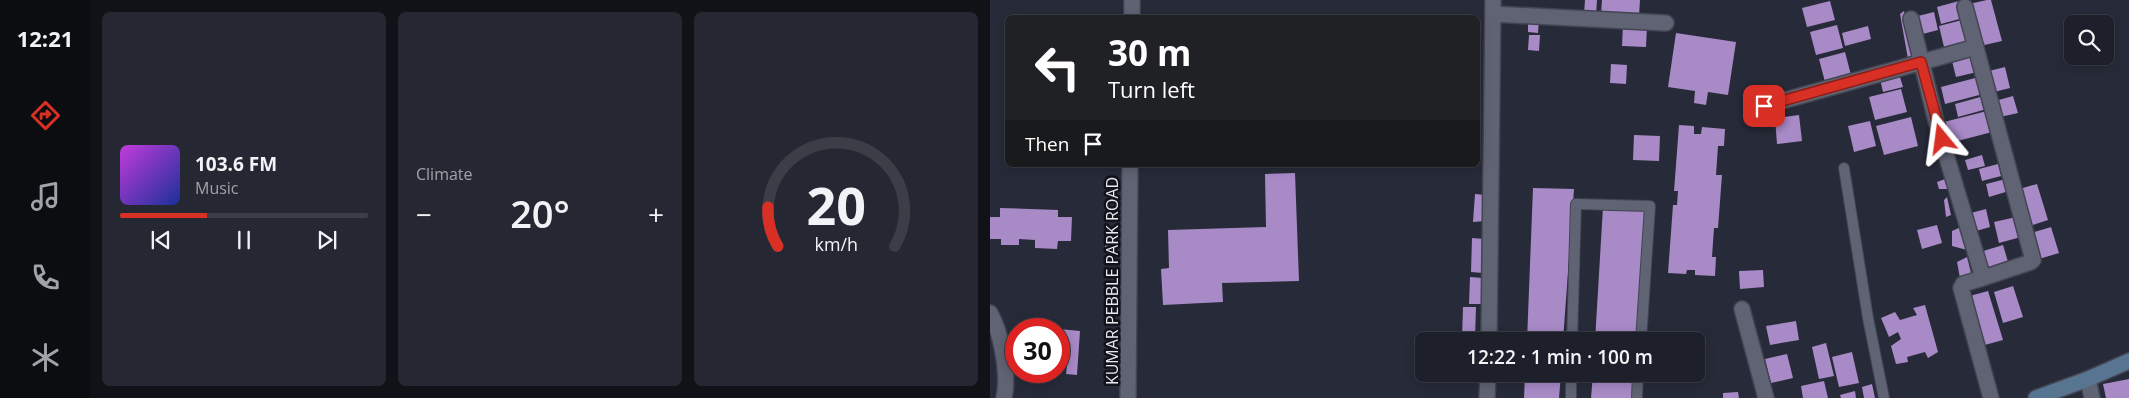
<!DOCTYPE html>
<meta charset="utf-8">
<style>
body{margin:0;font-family:"Open Sans",sans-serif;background:#252832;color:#f1f3f6;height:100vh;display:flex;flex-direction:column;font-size:19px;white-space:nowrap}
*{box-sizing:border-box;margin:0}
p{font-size:16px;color:#a0a3a8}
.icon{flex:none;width:28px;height:28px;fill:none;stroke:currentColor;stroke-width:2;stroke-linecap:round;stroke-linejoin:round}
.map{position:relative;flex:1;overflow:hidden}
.sheet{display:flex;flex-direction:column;gap:12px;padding:12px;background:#101217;width:900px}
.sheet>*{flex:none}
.top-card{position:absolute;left:15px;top:15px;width:475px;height:152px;border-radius:8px;box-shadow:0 2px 12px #0003,0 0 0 1px #3b3e47;background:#202124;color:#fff;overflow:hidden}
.buttons{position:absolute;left:1074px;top:15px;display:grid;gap:10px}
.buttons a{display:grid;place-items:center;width:50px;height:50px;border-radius:8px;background:#1d202a;box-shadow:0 2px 12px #0003,0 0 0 1px #3b3e47;font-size:25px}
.speed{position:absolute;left:15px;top:318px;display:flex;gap:10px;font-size:25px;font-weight:700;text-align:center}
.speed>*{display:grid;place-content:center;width:65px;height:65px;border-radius:50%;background:#1d202a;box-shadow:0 2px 12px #0003,0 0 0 1px #3b3e47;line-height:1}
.speed .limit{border:8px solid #d22;background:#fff;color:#111}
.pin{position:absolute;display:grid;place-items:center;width:42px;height:42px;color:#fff;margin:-21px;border-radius:10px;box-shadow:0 2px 8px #0006}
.me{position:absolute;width:55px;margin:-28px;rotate:344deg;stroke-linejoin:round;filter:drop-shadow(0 0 4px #0008)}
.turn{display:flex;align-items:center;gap:18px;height:105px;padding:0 20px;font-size:22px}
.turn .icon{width:65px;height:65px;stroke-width:2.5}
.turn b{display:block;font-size:35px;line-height:42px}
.then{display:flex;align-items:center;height:48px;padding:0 20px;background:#0003;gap:10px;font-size:19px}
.big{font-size:38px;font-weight:600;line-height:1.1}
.sheet .card{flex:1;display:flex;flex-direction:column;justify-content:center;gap:8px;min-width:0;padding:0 18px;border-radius:8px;background:#252832}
.sheet .dial{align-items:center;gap:0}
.dial svg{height:130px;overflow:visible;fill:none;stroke:#3b3e47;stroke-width:7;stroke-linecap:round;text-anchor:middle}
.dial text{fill:#f1f3f6;stroke:none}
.song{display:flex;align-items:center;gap:15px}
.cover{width:60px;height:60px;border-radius:8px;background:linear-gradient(135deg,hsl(290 70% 55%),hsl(230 70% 35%))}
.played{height:5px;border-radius:2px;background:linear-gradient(90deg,#d93025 35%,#3b3e47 35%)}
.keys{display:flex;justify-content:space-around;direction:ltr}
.heat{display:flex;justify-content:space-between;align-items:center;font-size:28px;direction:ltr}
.sheet .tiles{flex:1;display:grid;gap:12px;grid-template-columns:repeat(3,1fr)}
.trip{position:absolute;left:425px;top:332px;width:290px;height:50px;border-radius:8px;background:#1d202a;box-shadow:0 2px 12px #0003,0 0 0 1px #3b3e47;font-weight:600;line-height:50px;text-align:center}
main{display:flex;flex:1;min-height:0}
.menu{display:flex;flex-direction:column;width:90px;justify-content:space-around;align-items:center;background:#0c0d11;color:#a0a3a8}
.menu .icon{width:35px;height:35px}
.menu .active{color:#d93025}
.menu b{font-size:22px;color:#f1f3f6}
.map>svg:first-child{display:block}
.building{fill:#a88ac7}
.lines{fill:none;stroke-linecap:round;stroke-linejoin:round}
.service-casing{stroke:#434552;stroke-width:12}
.minor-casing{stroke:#434552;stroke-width:18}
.secondary-casing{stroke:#434552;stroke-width:18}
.service{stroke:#5f6373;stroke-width:10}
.minor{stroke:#5f6373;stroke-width:15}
.secondary{stroke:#577491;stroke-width:15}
.route-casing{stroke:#8d1f18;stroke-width:12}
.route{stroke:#d93025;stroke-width:9}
.labels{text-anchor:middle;stroke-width:5;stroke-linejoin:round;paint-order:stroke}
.street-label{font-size:16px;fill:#e6e8f2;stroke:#11131a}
</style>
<main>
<nav class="menu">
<b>12:21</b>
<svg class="icon active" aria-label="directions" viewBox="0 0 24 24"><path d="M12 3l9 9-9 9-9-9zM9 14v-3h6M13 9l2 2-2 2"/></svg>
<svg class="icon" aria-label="music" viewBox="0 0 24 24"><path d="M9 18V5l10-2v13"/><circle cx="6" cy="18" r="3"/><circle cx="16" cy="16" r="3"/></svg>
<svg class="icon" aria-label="phone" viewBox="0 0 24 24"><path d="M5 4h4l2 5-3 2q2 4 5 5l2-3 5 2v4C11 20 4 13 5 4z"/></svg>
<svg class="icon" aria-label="climate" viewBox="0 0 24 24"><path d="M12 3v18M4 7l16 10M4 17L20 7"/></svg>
</nav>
<section class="sheet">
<div class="tiles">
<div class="card">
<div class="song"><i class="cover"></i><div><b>103.6 FM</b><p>Music</p></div></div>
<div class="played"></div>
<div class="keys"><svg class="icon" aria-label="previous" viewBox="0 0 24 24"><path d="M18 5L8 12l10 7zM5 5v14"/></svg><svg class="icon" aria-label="pause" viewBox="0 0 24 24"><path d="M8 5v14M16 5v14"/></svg><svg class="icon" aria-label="next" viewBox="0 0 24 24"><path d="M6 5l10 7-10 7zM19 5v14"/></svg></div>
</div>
<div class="card"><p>Climate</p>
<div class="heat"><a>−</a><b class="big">20°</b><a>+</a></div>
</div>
<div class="card dial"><svg viewBox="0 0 100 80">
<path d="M14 69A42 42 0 1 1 86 69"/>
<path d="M14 69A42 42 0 0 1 8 45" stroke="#d93025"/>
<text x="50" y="56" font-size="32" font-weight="700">20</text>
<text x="50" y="72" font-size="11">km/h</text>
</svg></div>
</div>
</section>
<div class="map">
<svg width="1139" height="398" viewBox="0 0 1139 398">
<rect width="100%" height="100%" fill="#272a38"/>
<path class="building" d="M595,0H607L606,15L594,14Z
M612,0H650L649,16L611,14Z
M997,0H1001L1012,41L990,46L979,4Z
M840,1L845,20L817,27L812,8Z
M969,1L973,18L951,24L947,7Z
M914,11L926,58L918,59L910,14Z
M944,12L948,30L929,35L924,17Z
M538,18H549L548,33L538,32Z
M972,20L977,41L954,47L949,26Z
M633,25L657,26L656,47L632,46Z
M847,25L853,48L826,55L820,32Z
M878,26L881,39L855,46L852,33Z
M686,33L746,42L738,95L718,92L716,105L704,103L705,91L678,87Z
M539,35H550L549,51L538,50Z
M855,52L861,75L835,82L829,59Z
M982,52L987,72L966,77L961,57Z
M621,64L637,65L636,84L620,83Z
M1015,67L1020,88L1000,93L995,72Z
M909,74L913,87L893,92L890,79Z
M989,77L993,94L955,104L951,87Z
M911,89L917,112L885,120L879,97Z
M994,96L997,109L968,117L965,104Z
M1023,96L1028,113L1010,117L1005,101Z
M997,111L1002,132L960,143L954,122Z
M809,115L812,141L787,144L785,118Z
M921,117L928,146L894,155L886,126Z
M880,121L886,146L864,152L858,126Z
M689,125L704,126V134H711L712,127L735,129L734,146H728L726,175H732L728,228H724L722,257H726L725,276L705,275V270H697L696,274L678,273L683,205H687L688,191H684Z
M644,135L670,136L669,161L643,160Z
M992,155L995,166L978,170L975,160Z
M1008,164L1011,176L992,181L989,169Z
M305,173L309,281L232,283L233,302L173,305L171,269L179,268L178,230L276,227L275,174Z
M955,179L958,189H949L947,182Z
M1016,179L1019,191L999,197L996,184Z
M1047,184L1058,220L1037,227L1026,190Z
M543,188L584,189L573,341H537Z
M485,194L496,195L495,221L483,222Z
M957,197L961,215L956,217L954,200Z
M613,207L657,210L649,341H605Z
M10,208L68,210V217H82L81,241H68L67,249L45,248V240L29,239V245H11V239H0V217H10Z
M996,209L1000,227L986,231L981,213Z
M1026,217L1031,237L1009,243L1004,222Z
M947,225L952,243L932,249L927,230Z
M971,227L977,250L962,246V231Z
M1061,227L1069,253L1049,259L1041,233Z
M115,238H125V250L115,251Z
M482,238L494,239L493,273L481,272Z
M1013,245L1019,265L996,272L990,252Z
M977,257L982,277L970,278L967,262Z
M773,270L774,287L750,289L749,271Z
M480,277L493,278L492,304H479Z
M1023,286L1033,317L1013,323L1004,292Z
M998,291L1013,340L991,346L976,297Z
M935,305L948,352L938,358L935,352L917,357L918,362L906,364L901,346L911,339L908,332L899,337L891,318L905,312L910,320L927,315L923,308Z
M473,307H486L485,338L472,337Z
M806,321L809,340L780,345L776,326Z
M69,329L90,331L87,375L76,374L77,365L69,364Z
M836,343L844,376L829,379L822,347Z
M862,352L869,383L849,387L842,357Z
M797,354L803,378L781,383L775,359Z
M535,374H571L569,398H534Z
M603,374H647L646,398H601Z
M1139,379V398H1116L1113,384Z
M834,381L838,398H813L811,386Z
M882,384L885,398H874L872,387Z
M865,391L866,398H851L850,395Z
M748,392L749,398H733V393Z"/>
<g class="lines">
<defs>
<path id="service" d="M854,168L878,318L894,398
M582,341L586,204L660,206L651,341
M581,398V374
M647,398L648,374"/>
<path id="minor" d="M975,7L1043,260L1041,262L993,278
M503,14L676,23
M142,18V0
M921,19L946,121L993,278L973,284L971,288L1001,398
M774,106L986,47
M752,309L776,398
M0,313C12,334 19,375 14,398
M499,341L503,0
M1098,379L1102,398
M138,398L140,165
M497,398L498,374"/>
<path id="secondary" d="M1046,398L1098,379L1139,361"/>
</defs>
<use href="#service" class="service-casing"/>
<use href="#minor" class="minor-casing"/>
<use href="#secondary" class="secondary-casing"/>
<use href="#service" class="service"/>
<use href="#minor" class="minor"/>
<use href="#secondary" class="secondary"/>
</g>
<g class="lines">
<defs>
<path id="route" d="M774,106L931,62L952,139"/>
</defs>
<use href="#route" class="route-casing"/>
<use href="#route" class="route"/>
</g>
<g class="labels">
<g class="street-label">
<text transform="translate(122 281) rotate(-90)" y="6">KUMAR PEBBLE PARK ROAD</text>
</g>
</g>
</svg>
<div class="buttons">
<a><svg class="icon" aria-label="search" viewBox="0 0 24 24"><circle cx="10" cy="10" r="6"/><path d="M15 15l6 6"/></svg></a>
</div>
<div class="speed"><div class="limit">30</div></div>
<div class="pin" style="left:774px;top:106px;background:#d93025"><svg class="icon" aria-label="arrive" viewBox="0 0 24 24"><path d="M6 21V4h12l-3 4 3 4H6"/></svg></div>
<svg class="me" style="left:952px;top:139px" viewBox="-20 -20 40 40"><path d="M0-17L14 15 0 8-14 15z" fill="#d93025" stroke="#fff" stroke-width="4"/></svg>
<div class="trip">12:22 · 1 min · 100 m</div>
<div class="top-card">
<div class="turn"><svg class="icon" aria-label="left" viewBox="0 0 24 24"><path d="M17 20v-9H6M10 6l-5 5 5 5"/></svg><div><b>30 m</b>Turn left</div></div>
<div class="then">Then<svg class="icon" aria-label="arrive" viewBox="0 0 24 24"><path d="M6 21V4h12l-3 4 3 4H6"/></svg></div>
</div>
</div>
</main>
